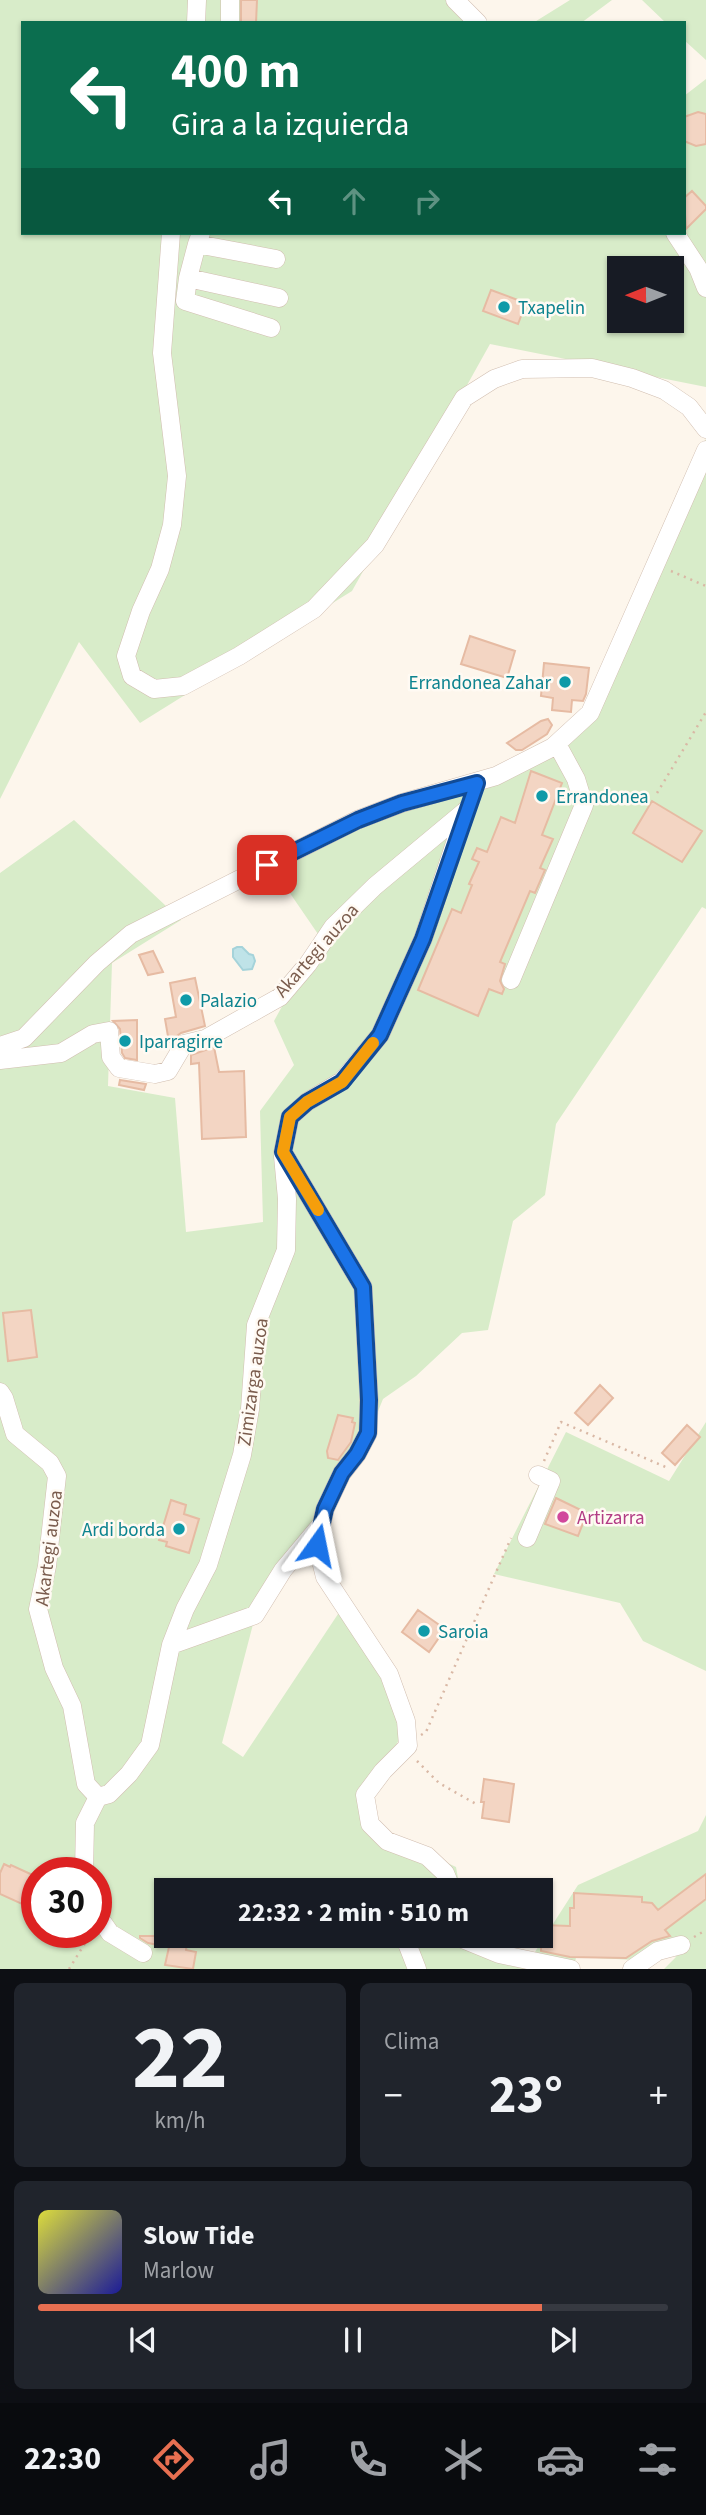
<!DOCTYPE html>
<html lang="es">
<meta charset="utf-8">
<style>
body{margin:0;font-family:"Source Sans 3",sans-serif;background:#20242c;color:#f1f3f6;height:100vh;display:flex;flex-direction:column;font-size:26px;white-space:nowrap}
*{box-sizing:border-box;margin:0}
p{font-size:23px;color:#9ea1a6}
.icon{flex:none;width:38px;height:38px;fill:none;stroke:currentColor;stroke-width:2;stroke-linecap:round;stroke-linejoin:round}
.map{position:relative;height:1969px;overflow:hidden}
.panel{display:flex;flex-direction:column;gap:14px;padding:14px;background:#0d0f14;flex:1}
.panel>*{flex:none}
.hud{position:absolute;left:21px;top:21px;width:665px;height:214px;border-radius:0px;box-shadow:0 2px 5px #0004;background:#0b6e4f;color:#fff;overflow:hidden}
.needle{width:46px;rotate:269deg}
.fabs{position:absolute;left:607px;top:256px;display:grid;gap:14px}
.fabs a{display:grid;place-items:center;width:77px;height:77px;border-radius:0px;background:#171b24;box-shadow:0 2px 5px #0004;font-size:35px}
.speed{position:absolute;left:21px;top:1857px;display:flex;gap:14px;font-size:35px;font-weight:700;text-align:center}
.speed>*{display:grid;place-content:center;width:91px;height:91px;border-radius:50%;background:#171b24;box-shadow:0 2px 5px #0004;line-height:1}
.speed .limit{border:10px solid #d22;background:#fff;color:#111}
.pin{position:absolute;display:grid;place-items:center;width:60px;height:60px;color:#fff;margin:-30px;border-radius:14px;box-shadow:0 4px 10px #0006}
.me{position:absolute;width:77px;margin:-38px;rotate:12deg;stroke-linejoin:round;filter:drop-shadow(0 0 5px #0008)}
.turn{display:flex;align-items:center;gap:24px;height:147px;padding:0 35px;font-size:32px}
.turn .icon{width:91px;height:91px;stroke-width:2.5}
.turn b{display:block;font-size:49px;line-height:60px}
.lanes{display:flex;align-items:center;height:66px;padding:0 35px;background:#0003;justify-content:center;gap:35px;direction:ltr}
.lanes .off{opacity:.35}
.big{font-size:52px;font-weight:700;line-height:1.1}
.panel .card{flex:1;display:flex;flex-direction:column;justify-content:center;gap:10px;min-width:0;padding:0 24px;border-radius:10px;background:#20242c}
.panel .dial{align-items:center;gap:0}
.dial b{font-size:91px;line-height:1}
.song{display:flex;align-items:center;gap:21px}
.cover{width:84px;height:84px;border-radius:10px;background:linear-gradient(135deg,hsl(60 70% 55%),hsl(240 70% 35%))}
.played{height:7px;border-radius:4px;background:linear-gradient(90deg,#e76f51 80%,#363941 80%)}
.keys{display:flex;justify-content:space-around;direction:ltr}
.heat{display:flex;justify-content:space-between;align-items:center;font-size:38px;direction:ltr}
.panel .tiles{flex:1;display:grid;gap:14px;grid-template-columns:1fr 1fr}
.card:last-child{grid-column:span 2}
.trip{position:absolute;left:154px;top:1878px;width:399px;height:70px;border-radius:0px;background:#171b24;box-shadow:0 2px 5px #0004;font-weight:700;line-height:70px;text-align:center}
.tab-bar{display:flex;height:112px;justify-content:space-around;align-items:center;background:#090b0e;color:#9ea1a6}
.tab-bar .icon{width:49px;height:49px}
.tab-bar .active{color:#e76f51}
.tab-bar b{font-size:32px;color:#f1f3f6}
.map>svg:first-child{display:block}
.green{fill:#d8ecc9;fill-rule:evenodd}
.water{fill:#bfe3e8;stroke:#a5d3da;stroke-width:2}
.building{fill:#f3d5c3;stroke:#e6bba3;stroke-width:2}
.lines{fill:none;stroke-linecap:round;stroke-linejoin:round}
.minor-casing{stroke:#d1beb0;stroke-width:19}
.path{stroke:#d9b8a5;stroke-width:2.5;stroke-dasharray:2 5;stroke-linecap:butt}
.minor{stroke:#fff;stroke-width:18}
.route-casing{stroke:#114b97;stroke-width:18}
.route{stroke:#1a73e8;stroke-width:12}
.slow{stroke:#f59e0b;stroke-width:12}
.culture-dot{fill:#0f9aa8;stroke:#fffaf3;stroke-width:2.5}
.hotel-dot{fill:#d1479c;stroke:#fffaf3;stroke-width:2.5}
.labels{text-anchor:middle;stroke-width:5;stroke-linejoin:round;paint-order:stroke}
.culture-label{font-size:19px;fill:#0d838f;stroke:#fffaf3;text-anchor:start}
.street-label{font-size:19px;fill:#7a5c4d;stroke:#fffaf3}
.hotel-label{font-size:19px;fill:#b23c85;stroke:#fffaf3;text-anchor:start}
</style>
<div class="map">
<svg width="706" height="1969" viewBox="0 0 706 1969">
<rect width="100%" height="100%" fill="#fdf6ec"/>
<path class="green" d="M0,0H465L483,23H23V233H684V96L706,79V387L490,344L352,591L140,723L79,642L0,799ZM620,268H672V320H620Z
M570,0H612L581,23H533Z
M642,0H706V60L684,40V23H666Z
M706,439V909L702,907L556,1124L545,1195L513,1221L488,1330L462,1333L416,1376L383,1399L353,1473L258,1605L222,1743L243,1757L344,1605L407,1727L361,1802L390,1836L456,1867L460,1890H166V1936H482L533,1955L578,1885L698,1831L706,1815V1969H664L676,1957L664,1944L636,1960L576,1957L574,1969H0V873L74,820L181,920L112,963L108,1086L175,1098L186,1232L263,1222L260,1111L294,1065L274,1021L320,937L270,864L573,736ZM37,1872H96V1932H37Z
M706,1422V1671L643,1641L620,1603L494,1574L566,1432L669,1481Z"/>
<path class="water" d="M237,947H242L249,954L253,955L255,961L252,969L243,970L233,957V949Z"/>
<path class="building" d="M241,0H257L256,23H241Z
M698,112L706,114V144L696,146L684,141V117Z
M692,191L706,206V209L686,229L684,198Z
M491,290L526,303L518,324L483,311Z
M470,636L515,651L507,678L461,664Z
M544,663L589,668L586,694L583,701L572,700L571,712L552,710L553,698L541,696Z
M548,719L552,725L547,734L522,750H516L507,743L541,721Z
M531,771L562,783L542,835L553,839L540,868L545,870L535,893L530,891L500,962L505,964L500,981L504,989L502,994L489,989L478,1016L418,990L452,909L461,913L472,885L469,884L479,862L472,859L477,848L487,852L501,817L515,823Z
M652,801L702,831L682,862L633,833Z
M153,951L163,972L148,975L139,955Z
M195,978L205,1026L181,1033L169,1042L165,1019L176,1017L170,983Z
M137,1020V1060L125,1058L122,1053L120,1029L113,1021Z
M214,1047L219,1072L244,1071L246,1137L202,1139L199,1063L191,1064V1055Z
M120,1080L146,1084L144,1090L119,1085Z
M31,1310L37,1357L8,1361L3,1313Z
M600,1385L613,1398L588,1425L575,1413Z
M338,1415L353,1418L352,1422L355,1423L351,1442L338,1460L328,1458L327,1451Z
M687,1425L700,1437L675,1465L662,1453Z
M556,1498L587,1513L578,1536L545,1524Z
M171,1500L186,1505L184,1514L199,1519L189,1553L166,1546L167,1542L159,1540Z
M418,1610L445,1629L429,1652L402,1632Z
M484,1779L514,1784L509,1822L482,1818L484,1802H481Z
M4,1864L10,1867L11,1865L37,1877V1888L29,1904L23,1901L22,1904L0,1894V1873Z
M706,1874V1899L665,1930L670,1936L652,1941L626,1958L570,1957L541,1951L542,1925L570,1926V1908H574V1893L642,1897V1902L652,1903L658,1910Z
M160,1905H166V1936H188L186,1950L196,1952L193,1969L165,1965L169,1947L148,1943L140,1938V1936H155Z"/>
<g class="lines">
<defs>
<path id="minor" d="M455,0L478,23
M196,23L197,0
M230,23V0
M171,233L162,353L177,476L172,525L160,569L141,611L126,656L132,676L154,689L183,686L239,656L314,609L375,545L464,398L494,379L522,369L592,368L632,378L664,390L689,407L706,429
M201,233L197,244L276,259
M675,233L698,268L706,288
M197,244L188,278L279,298
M188,278L185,301L271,328
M511,980L584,805L576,779L557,744
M0,1046L24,1038L97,963L131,934L357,820L402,803L496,776L553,747L590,713L706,450
M0,1060L61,1053L93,1034L109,1031L111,1057L119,1068L155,1074L168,1071L184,1044L205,1039L280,997L308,964L333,927L375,886L464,812
M0,1392L4,1398L15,1434L50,1463L57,1476L47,1566L38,1609L54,1668L72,1706L86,1784L98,1797
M527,1538L551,1481L538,1475
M171,1645L255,1615L283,1570L320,1526
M98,1797L109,1794L129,1774L150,1745L171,1645L185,1609L208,1565L242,1455L250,1409L256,1325L286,1250L287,1199L283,1156
M84,1872L85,1823L98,1797
M452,1890L445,1873L427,1856L387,1841L370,1824L365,1795L383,1771L408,1746L406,1721L389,1674L325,1577L317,1545L325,1509L342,1473L357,1454L368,1433L369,1400L363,1287L283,1152L290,1117L307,1102L342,1081L380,1035L423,939L466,810
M96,1913L110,1933L143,1953
M414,1936L408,1946L417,1969
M455,1936L499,1954L571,1969
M632,1969L658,1951L681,1945"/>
</defs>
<use href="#minor" class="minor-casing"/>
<path class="path" d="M671,571L706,586
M657,793L706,712
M544,1461L561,1422L668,1468
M421,1735L426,1732L511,1538
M417,1761L439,1783L476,1804
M694,1937L706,1930
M69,1969L92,1932"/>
<use href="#minor" class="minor"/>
</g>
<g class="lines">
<defs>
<path id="route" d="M267,865L358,820L402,803L477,783L423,939L380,1035L342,1082L307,1102L290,1117L283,1152L363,1287L369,1400L368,1433L357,1454L342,1473L325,1509L317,1545"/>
</defs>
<use href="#route" class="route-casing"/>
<use href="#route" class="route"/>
<path class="slow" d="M318,1210L283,1152L290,1117L307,1102L342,1082L373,1043"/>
</g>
<g class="culture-dot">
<circle cx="504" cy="307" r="7"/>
<circle cx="565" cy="682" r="7"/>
<circle cx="542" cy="796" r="7"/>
<circle cx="186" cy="1000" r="7"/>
<circle cx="125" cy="1041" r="7"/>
<circle cx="179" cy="1529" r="7"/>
<circle cx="424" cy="1631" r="7"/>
</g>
<circle class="hotel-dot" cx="563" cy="1517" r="7"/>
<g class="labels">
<g class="culture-label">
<text x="518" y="314">Txapelin</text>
<text x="551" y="689" text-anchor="end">Errandonea Zahar</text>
<text x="556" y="803">Errandonea</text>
<text x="200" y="1007">Palazio</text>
<text x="139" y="1048">Iparragirre</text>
<text x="165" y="1536" text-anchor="end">Ardi borda</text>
<text x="438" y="1638">Saroia</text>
</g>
<g class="street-label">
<text transform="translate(316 950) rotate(-49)" y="7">Akartegi auzoa</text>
<text transform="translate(252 1382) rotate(-82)" y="7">Zimizarga auzoa</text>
<text transform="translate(48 1548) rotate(-83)" y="7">Akartegi auzoa</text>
</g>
<g class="hotel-label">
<text x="577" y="1524">Artizarra</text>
</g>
</g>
</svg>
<div class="fabs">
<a><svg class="needle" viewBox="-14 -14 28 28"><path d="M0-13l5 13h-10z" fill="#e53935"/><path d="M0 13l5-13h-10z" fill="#9ea1a6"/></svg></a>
</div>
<div class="speed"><div class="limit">30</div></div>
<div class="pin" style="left:267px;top:865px;background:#d93025"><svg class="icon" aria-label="arrive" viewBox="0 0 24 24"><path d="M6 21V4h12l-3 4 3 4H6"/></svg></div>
<svg class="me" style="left:317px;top:1545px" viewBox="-20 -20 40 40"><path d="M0-17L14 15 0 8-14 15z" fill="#1a73e8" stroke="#fff" stroke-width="4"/></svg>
<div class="trip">22:32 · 2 min · 510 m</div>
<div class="hud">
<div class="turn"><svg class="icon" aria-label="left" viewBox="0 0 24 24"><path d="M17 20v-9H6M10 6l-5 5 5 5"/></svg><div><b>400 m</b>Gira a la izquierda</div></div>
<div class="lanes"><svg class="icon" aria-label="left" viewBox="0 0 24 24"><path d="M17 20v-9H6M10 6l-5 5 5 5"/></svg><svg class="icon off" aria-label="ahead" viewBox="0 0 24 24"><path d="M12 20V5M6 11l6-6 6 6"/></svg><svg class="icon off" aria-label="right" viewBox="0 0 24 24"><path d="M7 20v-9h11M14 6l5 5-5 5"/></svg></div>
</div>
</div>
<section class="panel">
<div class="tiles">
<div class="card dial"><b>22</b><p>km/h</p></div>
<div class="card"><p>Clima</p>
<div class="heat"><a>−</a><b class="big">23°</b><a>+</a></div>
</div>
<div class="card">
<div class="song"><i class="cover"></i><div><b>Slow Tide</b><p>Marlow</p></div></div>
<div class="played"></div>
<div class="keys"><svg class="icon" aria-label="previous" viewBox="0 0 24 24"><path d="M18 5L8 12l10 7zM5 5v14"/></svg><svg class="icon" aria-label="pause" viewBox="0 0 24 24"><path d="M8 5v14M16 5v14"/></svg><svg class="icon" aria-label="next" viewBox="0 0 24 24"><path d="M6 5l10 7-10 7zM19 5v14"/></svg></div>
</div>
</div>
</section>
<nav class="tab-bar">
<b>22:30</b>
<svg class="icon active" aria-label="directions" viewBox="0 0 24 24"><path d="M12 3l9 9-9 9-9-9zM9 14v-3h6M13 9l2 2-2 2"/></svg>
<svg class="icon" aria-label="music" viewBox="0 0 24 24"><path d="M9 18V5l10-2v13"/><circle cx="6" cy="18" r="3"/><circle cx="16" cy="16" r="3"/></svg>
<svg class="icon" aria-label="phone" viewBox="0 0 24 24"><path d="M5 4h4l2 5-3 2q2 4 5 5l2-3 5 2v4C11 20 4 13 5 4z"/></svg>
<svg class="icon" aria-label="climate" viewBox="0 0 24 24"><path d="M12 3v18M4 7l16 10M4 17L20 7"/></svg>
<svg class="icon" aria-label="car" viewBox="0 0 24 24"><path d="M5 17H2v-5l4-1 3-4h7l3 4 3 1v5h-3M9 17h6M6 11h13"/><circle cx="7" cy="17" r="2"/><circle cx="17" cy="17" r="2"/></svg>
<svg class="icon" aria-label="filters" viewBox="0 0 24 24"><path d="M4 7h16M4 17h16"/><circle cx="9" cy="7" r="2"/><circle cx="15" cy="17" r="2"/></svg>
</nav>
